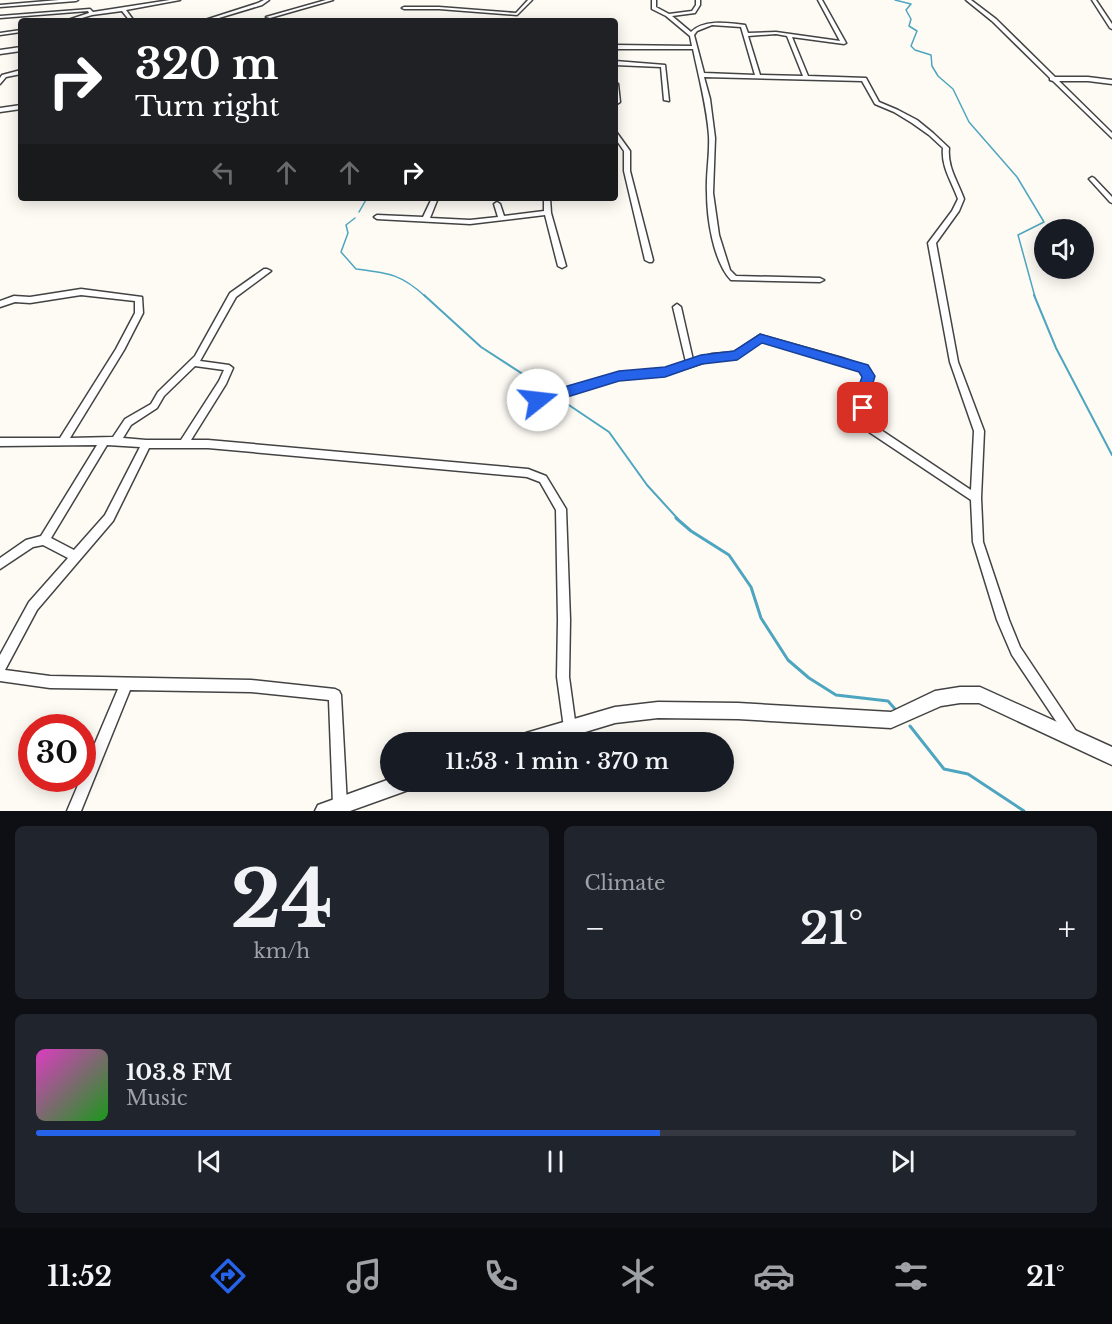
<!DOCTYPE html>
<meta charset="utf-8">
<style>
body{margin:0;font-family:"Libre Baskerville",serif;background:#20242c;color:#f1f3f6;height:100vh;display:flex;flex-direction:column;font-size:22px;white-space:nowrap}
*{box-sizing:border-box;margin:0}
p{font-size:20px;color:#9ea1a6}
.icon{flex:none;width:33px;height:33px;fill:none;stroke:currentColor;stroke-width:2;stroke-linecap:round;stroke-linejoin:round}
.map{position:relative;height:811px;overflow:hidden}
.details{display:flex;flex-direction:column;gap:15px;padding:15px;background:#0d0f14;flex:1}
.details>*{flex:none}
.hud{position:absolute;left:18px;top:18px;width:600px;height:183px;border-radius:6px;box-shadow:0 3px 15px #0003;background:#202124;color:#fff;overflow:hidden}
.buttons{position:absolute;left:1034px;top:219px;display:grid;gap:12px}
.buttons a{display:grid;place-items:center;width:60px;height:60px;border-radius:50%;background:#171b24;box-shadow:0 3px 15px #0003;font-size:30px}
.speed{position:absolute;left:18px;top:714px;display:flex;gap:12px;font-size:30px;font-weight:700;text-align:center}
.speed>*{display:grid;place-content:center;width:78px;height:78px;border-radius:50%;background:#171b24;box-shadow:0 3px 15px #0003;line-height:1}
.speed .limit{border:9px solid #d22;background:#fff;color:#111}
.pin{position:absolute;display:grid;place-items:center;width:51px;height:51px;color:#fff;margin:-26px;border-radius:12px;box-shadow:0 3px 9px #0006}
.me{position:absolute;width:66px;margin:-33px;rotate:74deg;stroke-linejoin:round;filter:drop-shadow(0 0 4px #0008)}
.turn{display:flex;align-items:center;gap:21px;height:126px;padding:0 18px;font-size:27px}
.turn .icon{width:78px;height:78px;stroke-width:2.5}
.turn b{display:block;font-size:42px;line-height:51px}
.lanes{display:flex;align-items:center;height:57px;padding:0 18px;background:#0003;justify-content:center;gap:30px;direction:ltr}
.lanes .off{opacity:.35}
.big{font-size:45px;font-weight:600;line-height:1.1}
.details .card{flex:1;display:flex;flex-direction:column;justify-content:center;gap:9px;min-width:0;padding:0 21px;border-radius:9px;background:#20242c}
.details .dial{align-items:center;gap:0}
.dial b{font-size:78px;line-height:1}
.song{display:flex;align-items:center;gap:18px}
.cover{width:72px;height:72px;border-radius:9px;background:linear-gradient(135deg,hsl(310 70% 55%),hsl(120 70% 35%))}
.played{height:6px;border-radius:3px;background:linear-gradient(90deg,#2563eb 60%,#363941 60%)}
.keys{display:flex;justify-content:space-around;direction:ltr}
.heat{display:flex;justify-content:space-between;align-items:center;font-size:33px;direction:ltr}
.details .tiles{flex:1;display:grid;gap:15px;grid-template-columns:1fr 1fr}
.card:last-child{grid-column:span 2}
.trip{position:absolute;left:380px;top:732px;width:354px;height:60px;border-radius:30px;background:#171b24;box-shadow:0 3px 15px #0003;font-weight:600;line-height:60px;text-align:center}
.dock{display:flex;height:96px;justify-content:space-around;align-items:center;background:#090b0e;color:#9ea1a6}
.dock .icon{width:42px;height:42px}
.dock .current{color:#2563eb}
.dock b{font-size:27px;color:#f1f3f6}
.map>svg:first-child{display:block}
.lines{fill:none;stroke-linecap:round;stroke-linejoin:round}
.stream-far2{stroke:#4ea5bf;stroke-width:1.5}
.stream-far1{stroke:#4ea5bf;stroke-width:2}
.stream{stroke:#4ea5bf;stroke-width:3}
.minor-casing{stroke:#434343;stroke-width:3}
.tertiary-casing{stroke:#434343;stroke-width:3}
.minor{fill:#fff;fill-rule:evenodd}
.tertiary{fill:#fff;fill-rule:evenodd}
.route{fill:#2563eb;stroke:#184099;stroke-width:1.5}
</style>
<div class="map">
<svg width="1112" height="811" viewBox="0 0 1112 811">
<rect width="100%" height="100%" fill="#fefbf5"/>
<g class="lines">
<path class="stream-far2" d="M895,0L911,4L906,10L911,19L909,26L917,31L911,46L915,50L931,55L932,66L938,76L953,89L969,122L1017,177L1044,222L1018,235L1035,297
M359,212L367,198
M355,218L346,225L348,233L341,252L356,269C389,273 401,274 426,297"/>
<path class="stream-far1" d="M424,295L481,347L549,391
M1034,295L1056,348L1112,455
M554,395L609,432L647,485L678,519"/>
<path class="stream" d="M676,518L691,531L729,555L751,587L761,618L788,660L809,678L836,695L888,701L895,709
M910,726L944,769L968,774L1024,811"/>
<defs>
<path id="minor" d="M59,0H78L76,1L0,7V5Z
M170,0H180L126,10L134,21H130L122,11L92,15L72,21H65L89,13L88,11L0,18V16L90,9L93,12Z
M264,0H269L262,5L209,21H202L258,3Z
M326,0H333L270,18L266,17Z
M528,0H532L517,15L439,9H404L402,8L404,7H439L516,13Z
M652,0H656V7L669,14L692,11L696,5V0H700V5L695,13L672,16L691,32C704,19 728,23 745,25L748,33L776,32L840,41L818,0H822L846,43L844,44L792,37L808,76L866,78L879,102L898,110L917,120L933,133L949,148C947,167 958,182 964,199L959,211L936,243L958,362L984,431L981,498L983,542L1009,620L1020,647L1076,731L1078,735L1076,739L1072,741L1068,739L1012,655L997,620L973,542L971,500L869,432C856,411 858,398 864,376L861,371L840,363L761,341L737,358L712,360L665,375L619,379L564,396L552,395L541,402H535L534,400L535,398L551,389L564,390L619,373L665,369L686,362L673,307L677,304L681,307L693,360L712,354L735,352L760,335L842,358L867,367L872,376C868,394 865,410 875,426L971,490L974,431L950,362L928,243L952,211L958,199C952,182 941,167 943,148L929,135L912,123L894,112L875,104L862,81L704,77L710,99L715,138L713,193L719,235L730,270L736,276L820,278L824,280L820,282L731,280C713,261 707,218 707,192C706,174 710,155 709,136C707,107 699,78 693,49H615V45L692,46L690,36L666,16L652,9ZM712,25L741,27L755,75L704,73L694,35L697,31ZM776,34L787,36L803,76L760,75L748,36Z
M966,0H971L996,19L1055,77H1088L1112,80V84L1088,81H1059L1112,133V138L1053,81L1050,80V78L992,21Z
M1092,0H1096L1112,24V29L1110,28Z
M21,30V32L0,35V33Z
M21,47V51L0,54V50Z
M615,61L665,65L669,101L664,100L661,67L615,65Z
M21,70V74L6,77L0,84V78L2,75Z
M615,82L618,84L620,102L617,104L615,103Z
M21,105V109L0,112V108Z
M615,132L617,133L630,151V171L653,260L652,262H649L645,260L624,171V151L615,138Z
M1092,177L1094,178L1112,197V203L1110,202L1090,180L1089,179Z
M432,198H438L430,218L470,220L498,217L494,204L497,202L500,204L504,216L544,211V198H550L551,213L566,266L562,268L558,266L545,215L470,224L377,219L374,217L377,215L423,217Z
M264,269H267L271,271L236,297L200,361L229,365L233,368L226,384L191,440H208L528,469L546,476L566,509L570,620L569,677L576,728L574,732L570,734L566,732L564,728L557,677L558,620L556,510L540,482L527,477L208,448H149L113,521L37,610L5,670L50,676L251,680L335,689L339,691L341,695L347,805L345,810L342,811L335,810L333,805L329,700L251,692L130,690L81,811H67L81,778H82V774L118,689L50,688L0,681V655L29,602L68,558L43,545L33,547L0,569V558L26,540L41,536L97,445L0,446V438H60L116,349L135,313V301L81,295L30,303L15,302L0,307V301L14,296L30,297L81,289L142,297L143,313L124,350L70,438L113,437L125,419L151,404L158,392L195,356L230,293ZM195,366L224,370L219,381L181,440H146L123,438L131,425L157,408L164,396ZM107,445L140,447L105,515L74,550L51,538Z"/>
<path id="tertiary" d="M960,687H980L1112,747V765L979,703H960L941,706L891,728L738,719L658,718L615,723L552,742H517L520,736L526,733L615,707L658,702L738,703L891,712L935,691Z
M390,779V782H417L414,788L350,811H315L318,805Z"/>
</defs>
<use href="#minor" class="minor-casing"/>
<use href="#tertiary" class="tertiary-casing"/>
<use href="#minor" class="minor"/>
<use href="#tertiary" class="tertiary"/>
</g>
<path class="route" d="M760,334L868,365L875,376L869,396L868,412L863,413L856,408L855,396L862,377L859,372L762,343L737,360L702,364L665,377L619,381L564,398L553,397L538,405L531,400L533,396L551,387H564L619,371L665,367L701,355L734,351Z"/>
</svg>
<div class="buttons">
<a><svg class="icon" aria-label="sound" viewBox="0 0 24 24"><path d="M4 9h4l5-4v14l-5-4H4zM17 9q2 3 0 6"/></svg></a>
</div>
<div class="speed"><div class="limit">30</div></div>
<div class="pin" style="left:863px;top:408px;background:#d93025"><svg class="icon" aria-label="arrive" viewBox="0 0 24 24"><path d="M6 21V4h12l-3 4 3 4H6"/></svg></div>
<svg class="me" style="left:538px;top:400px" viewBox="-20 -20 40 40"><circle r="19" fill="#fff"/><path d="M0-13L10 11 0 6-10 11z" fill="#2563eb"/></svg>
<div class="trip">11:53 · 1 min · 370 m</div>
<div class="hud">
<div class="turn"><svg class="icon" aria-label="right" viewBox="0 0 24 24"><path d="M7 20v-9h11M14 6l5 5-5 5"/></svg><div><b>320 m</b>Turn right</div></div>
<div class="lanes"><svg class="icon off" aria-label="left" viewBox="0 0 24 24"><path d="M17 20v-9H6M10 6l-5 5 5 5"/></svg><svg class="icon off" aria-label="ahead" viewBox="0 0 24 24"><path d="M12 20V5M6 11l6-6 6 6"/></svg><svg class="icon off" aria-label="ahead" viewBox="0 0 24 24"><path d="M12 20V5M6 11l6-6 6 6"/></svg><svg class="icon" aria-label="right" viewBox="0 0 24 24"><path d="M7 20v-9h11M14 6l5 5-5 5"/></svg></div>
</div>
</div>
<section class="details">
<div class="tiles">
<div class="card dial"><b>24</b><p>km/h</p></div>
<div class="card"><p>Climate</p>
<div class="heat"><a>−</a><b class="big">21°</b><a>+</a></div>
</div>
<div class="card">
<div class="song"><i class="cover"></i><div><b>103.8 FM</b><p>Music</p></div></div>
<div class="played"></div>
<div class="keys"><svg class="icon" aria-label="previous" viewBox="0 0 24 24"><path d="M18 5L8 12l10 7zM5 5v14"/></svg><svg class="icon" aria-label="pause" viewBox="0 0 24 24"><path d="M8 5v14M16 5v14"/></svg><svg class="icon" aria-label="next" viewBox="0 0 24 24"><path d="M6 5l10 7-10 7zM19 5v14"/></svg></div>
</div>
</div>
</section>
<nav class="dock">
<b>11:52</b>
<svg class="icon current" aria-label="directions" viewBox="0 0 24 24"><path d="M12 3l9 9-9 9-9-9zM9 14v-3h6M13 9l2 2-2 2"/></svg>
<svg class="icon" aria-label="music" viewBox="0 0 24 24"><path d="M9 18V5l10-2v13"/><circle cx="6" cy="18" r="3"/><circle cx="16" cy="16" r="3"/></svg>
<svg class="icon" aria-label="phone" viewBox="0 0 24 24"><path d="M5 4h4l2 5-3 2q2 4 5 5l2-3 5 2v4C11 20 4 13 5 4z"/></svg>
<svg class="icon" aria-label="climate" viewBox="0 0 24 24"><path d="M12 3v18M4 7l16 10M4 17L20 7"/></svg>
<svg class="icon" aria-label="car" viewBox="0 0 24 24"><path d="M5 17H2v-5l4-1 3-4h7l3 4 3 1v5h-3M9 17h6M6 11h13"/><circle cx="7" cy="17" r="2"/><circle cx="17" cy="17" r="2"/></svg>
<svg class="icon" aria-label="filters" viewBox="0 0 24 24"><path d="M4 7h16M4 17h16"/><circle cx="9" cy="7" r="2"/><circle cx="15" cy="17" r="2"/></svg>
<b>21°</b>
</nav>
